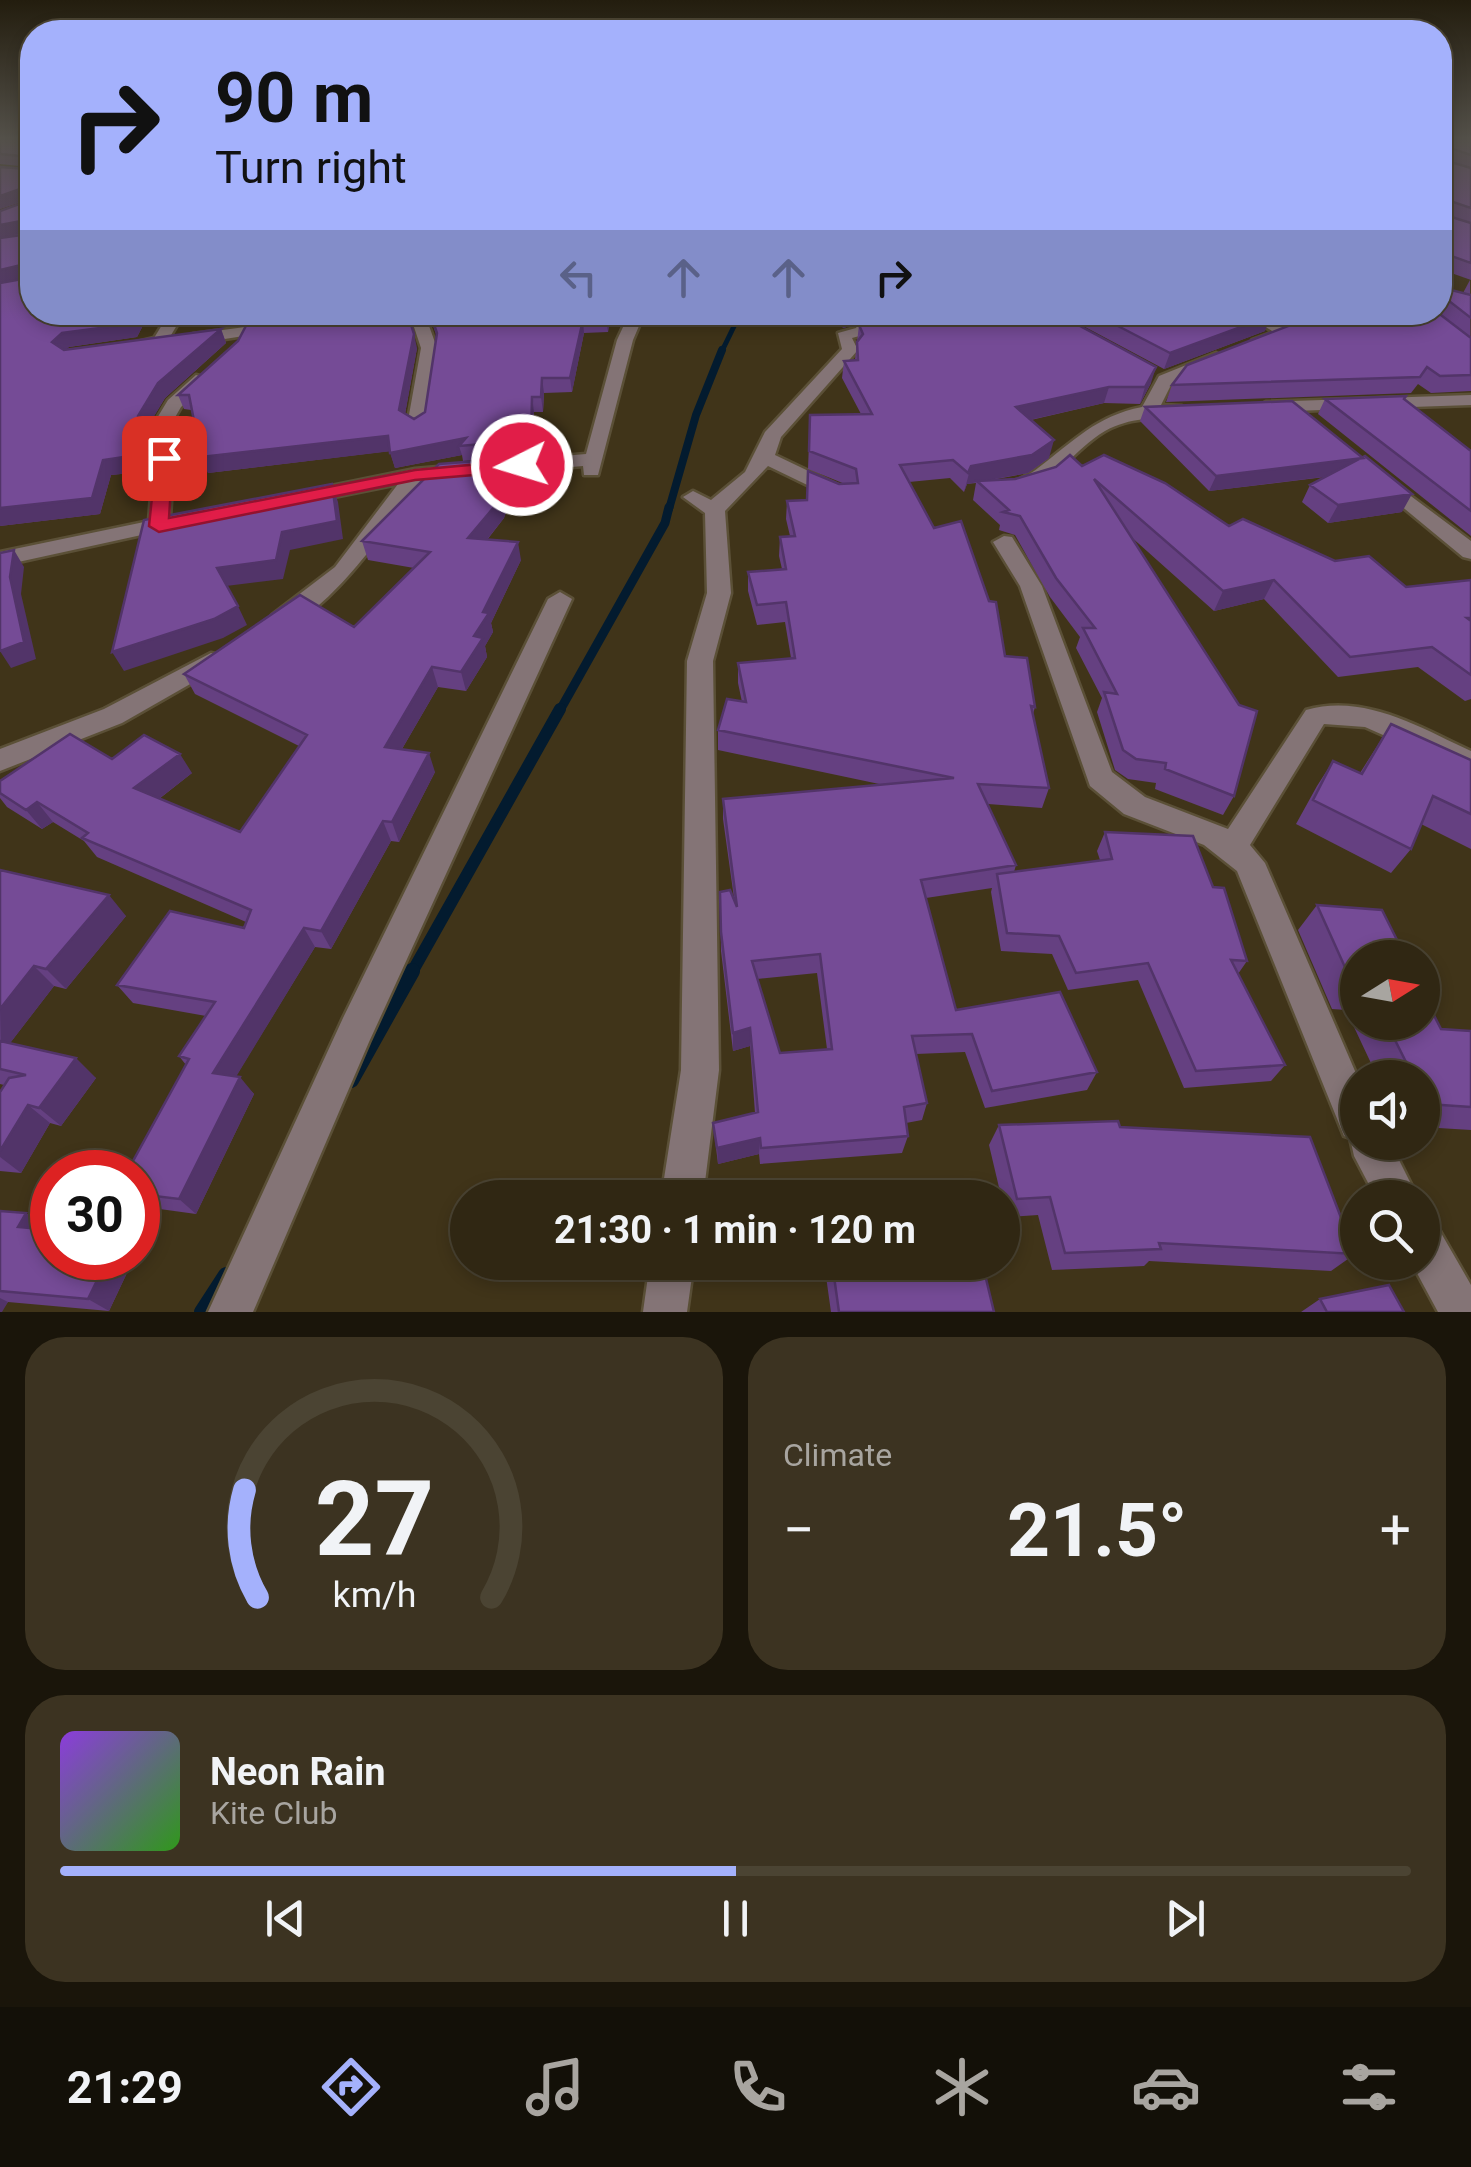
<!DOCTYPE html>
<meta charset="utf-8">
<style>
body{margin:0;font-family:Roboto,sans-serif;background:#3c3321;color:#f1f3f6;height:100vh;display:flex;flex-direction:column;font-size:38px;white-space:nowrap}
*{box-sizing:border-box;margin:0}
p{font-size:32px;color:#a8a5a0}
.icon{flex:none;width:55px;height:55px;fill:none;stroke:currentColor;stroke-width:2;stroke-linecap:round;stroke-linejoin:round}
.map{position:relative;height:1312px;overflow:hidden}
.details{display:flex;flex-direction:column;gap:25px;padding:25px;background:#1a150a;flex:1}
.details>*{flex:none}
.guide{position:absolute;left:20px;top:20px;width:1432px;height:305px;border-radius:40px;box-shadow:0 5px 15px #0003,0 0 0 2px #4b4433;background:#a4b1fc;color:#111;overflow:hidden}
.needle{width:65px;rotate:79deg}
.buttons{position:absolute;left:1340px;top:940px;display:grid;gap:20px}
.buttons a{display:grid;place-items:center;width:100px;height:100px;border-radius:50%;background:#302713;box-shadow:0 5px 15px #0003,0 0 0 2px #4b4433;font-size:50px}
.speed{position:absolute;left:30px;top:1150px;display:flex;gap:20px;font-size:50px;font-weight:700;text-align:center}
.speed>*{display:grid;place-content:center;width:130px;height:130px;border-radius:50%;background:#302713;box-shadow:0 5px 15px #0003,0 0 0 2px #4b4433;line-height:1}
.speed .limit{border:15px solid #d22;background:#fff;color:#111}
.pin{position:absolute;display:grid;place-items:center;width:85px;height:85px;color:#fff;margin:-42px;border-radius:20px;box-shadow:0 5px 15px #0006}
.me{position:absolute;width:110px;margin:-55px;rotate:265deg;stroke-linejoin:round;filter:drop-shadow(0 0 8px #0008)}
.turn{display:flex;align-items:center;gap:35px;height:210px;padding:0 30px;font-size:45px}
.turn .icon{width:130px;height:130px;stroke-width:2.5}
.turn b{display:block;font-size:70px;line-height:85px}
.lanes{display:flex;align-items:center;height:95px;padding:0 30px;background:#0003;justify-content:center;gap:50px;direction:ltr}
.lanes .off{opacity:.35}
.big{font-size:75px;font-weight:700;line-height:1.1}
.details .tile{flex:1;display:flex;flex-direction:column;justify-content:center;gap:15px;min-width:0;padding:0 35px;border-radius:40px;background:#3c3321}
.details .dial{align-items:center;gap:0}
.dial svg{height:260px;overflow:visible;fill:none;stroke:#4b4433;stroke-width:7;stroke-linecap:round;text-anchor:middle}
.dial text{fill:#f1f3f6;stroke:none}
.song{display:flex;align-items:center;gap:30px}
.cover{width:120px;height:120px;border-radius:15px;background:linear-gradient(135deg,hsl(270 70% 55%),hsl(110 70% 35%))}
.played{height:10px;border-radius:5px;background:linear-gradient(90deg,#a4b1fc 50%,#4b4433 50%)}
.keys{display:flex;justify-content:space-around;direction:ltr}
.heat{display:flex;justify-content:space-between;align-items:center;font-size:55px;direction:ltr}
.details .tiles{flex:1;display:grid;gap:25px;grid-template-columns:1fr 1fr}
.tile:last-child{grid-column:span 2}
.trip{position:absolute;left:450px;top:1180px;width:570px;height:100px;border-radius:50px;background:#302713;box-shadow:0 5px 15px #0003,0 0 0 2px #4b4433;font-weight:700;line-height:100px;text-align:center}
.tabs{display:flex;height:160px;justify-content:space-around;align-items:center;background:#131008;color:#a8a5a0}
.tabs .icon{width:70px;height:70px}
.tabs .active{color:#a4b1fc}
.tabs b{font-size:45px;color:#f1f3f6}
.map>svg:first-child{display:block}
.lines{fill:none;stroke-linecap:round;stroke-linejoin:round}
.stream-far4{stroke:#031b2f;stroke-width:5}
.stream-far3{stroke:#031b2f;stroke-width:8}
.stream-far2{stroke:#031b2f;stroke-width:9}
.stream-far1{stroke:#031b2f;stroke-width:12}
.stream{stroke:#031b2f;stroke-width:16}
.minor-casing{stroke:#5b5037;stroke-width:5}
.minor{fill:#847476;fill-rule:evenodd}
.wall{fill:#654081;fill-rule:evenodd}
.shaded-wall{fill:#523469}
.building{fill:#754b96;stroke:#523469;stroke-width:2.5;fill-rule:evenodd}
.route{fill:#e11d48;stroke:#92132f;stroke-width:2.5}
</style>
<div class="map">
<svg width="1471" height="1312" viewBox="0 0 1471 1312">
<rect width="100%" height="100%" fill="#403419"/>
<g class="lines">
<path class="stream-far4" d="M721,353L741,312"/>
<path class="stream-far3" d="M669,509L696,415L722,350"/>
<path class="stream-far2" d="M559,712L665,523L669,507"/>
<path class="stream-far1" d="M411,974L560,709"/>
<path class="stream" d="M351,1080L412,971
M202,1312L226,1275"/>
<defs>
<path id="minor" d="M170,312H185L165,345L129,350V344L154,338Z
M272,312L254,317L247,313V312Z
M409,312H424L437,348L425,426L416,431L407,426L421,348Z
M630,312H645L633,340L598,475H584L583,466L421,480C398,513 315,637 272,625L268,620L272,615L335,567L398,484L304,503L294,497L297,493L415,469L586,454L617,340Z
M889,312L875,320L867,334L852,338L858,350L781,437L775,455L844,488V496H830L768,466L725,511L731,593L713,661L719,1070L703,1198H661L681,1070L687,661L707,593L705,513L683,497L693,491L711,500L745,472L765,432L842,349L838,333L856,328L864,314Z
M1239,312C1262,312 1277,316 1293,333L1264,346H1252V340L1274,332Z
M245,327L253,332L250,335L193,344L185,339L193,334Z
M1216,353L1224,358L1222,361L1172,383L1161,405L1182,406V414C1155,419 1130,417 1105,431C1074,449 1057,482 1021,491L1011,485C1019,478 1030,475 1038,468C1074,441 1096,416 1142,407L1159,376Z
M196,375L210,379L181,407L166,433L174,458L170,517L178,519L182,523L178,527L0,566V552L149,521L154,458L148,433L168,400Z
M1471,395V405L1266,412L1257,407L1266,402Z
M1384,476L1471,541V559L1463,557L1377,486V478Z
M1004,536L1012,537L1042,586L1112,772L1145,797L1228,829L1306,710C1364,693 1419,727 1471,751V774L1365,727L1324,724L1250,845L1265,863L1358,1078V1142H1390L1418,1198H1376L1354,1156L1350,1138L1344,1136L1237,871L1204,845L1124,814L1090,786L1020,586L993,542Z
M560,592L572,599L369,1042L253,1312H208L343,1018L548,599Z
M211,653L220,655L224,661L220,667L122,723L0,771V749L104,709Z
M1422,1220L1437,1226L1471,1285V1312H1438L1411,1262H1422Z
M650,1262H694L687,1312H643Z"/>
</defs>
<use href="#minor" class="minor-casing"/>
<use href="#minor" class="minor"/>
</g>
<path class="wall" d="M0,138H32V312H150L137,337L69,347L66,349L221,329L226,343L165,398L145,431L146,440L131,473L111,475L100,514L0,526V211L30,199L0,209V167L27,169L29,167L0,164Z
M1440,138H1471V280L1440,269Z
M1470,280L1471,391L1431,393L1418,384L1411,393L1166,402L1172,385L1289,325L1269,312H1440V282L1447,289L1463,293Z
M428,312H611L608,332L584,333L572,392L544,393L543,412H534V455L463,461L462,455L395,468L390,451L208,473L191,410L184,409L178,395L417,348L405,414L414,419L425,412L437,337Z
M833,312H862L854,325L843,328Z
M1057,312H1266L1265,331L1164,369Z
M872,320L1151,383L1140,404L1104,403L1031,420L1049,458L1028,473L986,481L1015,479L1082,466L1229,526L1406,587L1471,580V699L1465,701L1418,667L1338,677L1264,599L1214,611L1129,535L1234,796L1223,815L1155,789L1156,783L1128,779L1115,770L1097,712L1102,698L1076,648L1080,637L1050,597L1015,535L999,530L1000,525L973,500L976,483L967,484L964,492L950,478L909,482L1035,707L1033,714L1049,788L1042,808L988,804L1016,865L1014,872L1100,860L1097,851L1105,832L1213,887L1247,961L1238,974L1285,1065L1271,1081L1184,1088L1138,980L1068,990L1052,954L1001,951L991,892L992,888L926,898L956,1010L1097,1072L1087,1090L985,1108L965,1052L916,1054L927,1103L922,1120L906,1123L908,1136L902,1153L760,1164L759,1154L718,1164L713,1123L755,1113L750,1046L733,1051L721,951L720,892L734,898L723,819V799L884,785L718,750V730L742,702L738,683V663L791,658L785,622L757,625L748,591V572L782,569L779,556L780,537L790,536L786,519L787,501L807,500L839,484H845L808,469L810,415L861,414L842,378L844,361L855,360L859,325ZM817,973L827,1049L780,1053L757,979Z
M1325,399H1404L1471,451V536L1318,414Z
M1292,401L1402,512L1328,523L1302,502L1310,485L1325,477L1209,491L1140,421L1145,407Z
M519,475L504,518L487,540L521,560L491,623L493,632L485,646L487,657L466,691L438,687L402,749L435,772L399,842L391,841L331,949L315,947L236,1076L254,1094L196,1214L138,1206V1172L186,1065L179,1056L206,1016L133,1003L117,985L244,928L246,922L97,857L84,841L53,822L42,829L7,807L0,798V781L112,759L192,773L159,799L240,832L299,746L195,694L184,674L354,627L414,568L368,560L362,541Z
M1391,724L1471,760V849L1421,824L1411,849L1391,873L1296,824L1317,786L1333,761L1360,773Z
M0,870L126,916L66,989L54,986L10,1043L96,1078L61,1126L50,1123L21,1173L0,1171V1092L4,1085L0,1084Z
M1317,905L1358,958V1022H1422L1441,1029L1471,1031V1130L1422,1127V1078H1378L1346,1010L1332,1009L1298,930Z
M999,1125L1120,1127L1355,1254L1331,1271L1149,1261L1144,1266L1052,1270L1038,1215L1006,1217L989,1145Z
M0,1211L26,1213L48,1227L46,1229L52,1258H134L109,1311L8,1302L0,1312Z
M824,1262H982L994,1312H831Z
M1320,1299L1404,1312H1301Z"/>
<path class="shaded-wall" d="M26,187L31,198L0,209V196Z
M26,220L32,231L0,238V225Z
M25,264L31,276L0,284V270Z
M137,312H150L137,337L69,347L59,356L52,342L62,333Z
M608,312H611L608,332L606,319Z
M844,312H862L854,325L843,328Z
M1271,316L1265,331L1164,369L1170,353Z
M583,320L584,333L572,392L570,378Z
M221,329L226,343L165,398L145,431L146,440L131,473L111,475L100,514L0,526V508L103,460L138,416L158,383Z
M414,334L417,348L403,425L399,410Z
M1156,367L1151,383L1140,404L1145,387Z
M542,378L544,393L543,412L541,397Z
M1109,387L1104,403L1012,424L1016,407Z
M532,397L534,412V455L531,440Z
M388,436L392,451L208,473L201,457Z
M466,438L459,446L462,455L395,468L390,453Z
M1054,440L1049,458L1028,473L967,484L964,492L971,466Z
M516,458L519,475L504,518L473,557L468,538Z
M1363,458L1355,473L1209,491L1216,476Z
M332,484L338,502L343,539L290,550L283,579L226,586L217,568L282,532Z
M1412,494L1402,512L1328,523L1338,505Z
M518,542L521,560L491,623L493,632L485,646L487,657L466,691L461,672L483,612Z
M14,550L24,567L21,594L36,659L11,668L0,651Z
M1274,580L1264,599L1214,611L1223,591Z
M238,606L247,625L223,638L124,671L112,652Z
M432,667L438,687L392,766L385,747Z
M429,753L435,772L399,842L392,822Z
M180,754L192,773L147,808L134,788Z
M37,802L53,822L42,829L26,810Z
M383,821L391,841L331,949L321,931Z
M109,895L126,916L66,989L46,969Z
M304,928L315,947L228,1090L213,1073Z
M34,966L54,986L1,1055L0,1009Z
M750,1028V1046L733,1051V1033Z
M76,1058L96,1078L61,1126L39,1108Z
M240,1077L254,1094L196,1214L179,1199Z
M28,1105L50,1123L21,1173L0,1157V1151Z
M760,1138L759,1154L718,1164L717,1148Z
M26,1213L48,1227L40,1241L18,1227Z
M108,1258H134L109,1311L88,1299Z
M0,1298L8,1302L2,1312H0Z"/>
<path class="building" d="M0,138H32V312H137L131,324L62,333L52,342L64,350L221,329L158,383L138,416L139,425L124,457L103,460L92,498L0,508V283L28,278L29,267L25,264L0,270V238L29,234L30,223L26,220L0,225V211L30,200L31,191L26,187L0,196V167L27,169L31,166L30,157L0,154Z
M1440,138H1471V155L1447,147L1442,150L1444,160L1471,168V208L1447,200L1443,204L1445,215L1471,223V263L1440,252Z
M1440,282H1444L1447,289L1471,295V318L1440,294Z
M280,312H407L414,334L399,410L414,419L425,412L437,333L430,312H608L606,319L583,320L570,378H542L541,397H532L531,440L459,446L466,438L390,453L388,436L201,457L189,395H178L238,341L250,318Z
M876,312H1054L1156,367L1145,387H1109L1016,407L1054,440L1032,455L971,466L968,473L953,460L900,465L934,528L961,521L989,601L996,602L1005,656L1027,658L1035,707L1031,706L1049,788L978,784L1016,865L921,880L956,1010L1060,992L1097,1072L992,1091L972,1034L912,1036L927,1103L904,1107L908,1136L761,1148L760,1138L717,1148L713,1123L758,1112L750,1028L733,1033L721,932L720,892L730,890L737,907L723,799L954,778L718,730L727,699L746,702L738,663L795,658L786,602L757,605L748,572L786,569L780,537L795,536L787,501L807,500L808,471L839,484L858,483L856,469L809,451L810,415L872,414L844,361L858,360L857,342L863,334L859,325L872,320ZM820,954L832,1049L780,1053L752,961Z
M1091,312H1266L1271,316L1170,353Z
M1299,312H1437L1471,338V375L1440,376L1427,367L1420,377L1172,385L1187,365L1301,321L1302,315Z
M1406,396L1404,399L1471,451V511L1325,399Z
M1292,401L1363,458L1216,476L1145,407Z
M1070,455L1082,466L1104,455L1165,483L1229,526L1243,519L1335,561L1369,556L1406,587L1471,580V618H1467L1471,621V675L1432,647L1350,657L1274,580L1223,591L1094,479L1239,705L1257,711L1234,796L1165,769L1166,763L1136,759L1123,750L1104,692L1117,694L1083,628H1095L1056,578L1020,516L1003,512L1009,510L977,481L1015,479L1056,467Z
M1365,456L1412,494L1338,505L1310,485Z
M516,458L500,500L468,538L518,542L483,612L489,613L474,636L483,638L461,672L432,667L385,747L429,753L392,822L383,821L321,931L304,928L213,1073L240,1077L179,1199L138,1194V1172H127L189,1059L179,1056L215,1002L117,985L170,911L244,928L251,910L82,838L88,833L37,802L26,810L0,793V781L70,734L112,759L144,735L180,754L134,788L240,832L307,735L184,674L300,595L354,627L430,552L362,541L439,464Z
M332,484L337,521L282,532L276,560L217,568L238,606L214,619L112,652L144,520Z
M14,550L10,577L24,642L0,651V553Z
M1391,724L1471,760V814L1433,796L1411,849L1313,800L1333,761L1362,774Z
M1105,832L1193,836L1213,887L1224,888L1247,961L1231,960L1285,1065L1196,1071L1148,963L1076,973L1059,936L1007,933L997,874L1112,859Z
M0,870L109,895L46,969L34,966L0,1009Z
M1317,905L1382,910L1406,958H1358V985H1353Z
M1422,992L1441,1029L1471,1031V1107L1427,1104L1422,1095V1078H1414L1386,1022H1422Z
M0,1041L76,1058L39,1108L28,1105L0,1151V1092L9,1078L26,1075L0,1069Z
M1118,1121L1120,1127L1310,1137L1355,1254L1159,1243L1161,1249L1065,1253L1050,1197L1017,1199L999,1125Z
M965,1193L966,1198H916Z
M0,1211L26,1213L18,1227L52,1230V1258H108L88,1299L0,1291Z
M832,1262H982L994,1312H839Z
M1389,1285L1404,1312H1327L1320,1299Z"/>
<linearGradient id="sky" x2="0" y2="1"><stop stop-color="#231d0e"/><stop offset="0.43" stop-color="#535049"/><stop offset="1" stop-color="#535049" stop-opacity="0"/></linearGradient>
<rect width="1471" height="321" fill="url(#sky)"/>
<path class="route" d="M164,453L173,458L169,518L415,470L522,460L531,465L522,471L415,480L159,532L149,526L156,458Z"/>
</svg>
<div class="buttons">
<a><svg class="needle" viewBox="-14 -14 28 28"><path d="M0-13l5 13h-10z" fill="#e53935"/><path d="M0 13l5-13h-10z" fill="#a8a5a0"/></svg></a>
<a><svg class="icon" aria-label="sound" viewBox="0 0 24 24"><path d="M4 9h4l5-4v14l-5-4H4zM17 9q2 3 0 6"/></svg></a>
<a><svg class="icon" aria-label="search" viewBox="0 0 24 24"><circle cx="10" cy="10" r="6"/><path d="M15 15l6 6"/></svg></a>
</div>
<div class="speed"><div class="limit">30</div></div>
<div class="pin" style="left:164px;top:458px;background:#d93025"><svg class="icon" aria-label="arrive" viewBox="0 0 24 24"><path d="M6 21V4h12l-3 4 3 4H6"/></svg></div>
<svg class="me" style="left:522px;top:465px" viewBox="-20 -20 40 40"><circle r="17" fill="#e11d48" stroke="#fff" stroke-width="3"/><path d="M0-11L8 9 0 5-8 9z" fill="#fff"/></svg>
<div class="trip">21:30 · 1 min · 120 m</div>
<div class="guide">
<div class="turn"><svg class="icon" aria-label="right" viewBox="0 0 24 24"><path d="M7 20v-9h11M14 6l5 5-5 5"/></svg><div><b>90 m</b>Turn right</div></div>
<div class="lanes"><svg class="icon off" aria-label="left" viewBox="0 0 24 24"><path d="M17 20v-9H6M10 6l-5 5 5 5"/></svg><svg class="icon off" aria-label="ahead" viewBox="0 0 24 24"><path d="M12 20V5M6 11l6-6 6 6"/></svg><svg class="icon off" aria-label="ahead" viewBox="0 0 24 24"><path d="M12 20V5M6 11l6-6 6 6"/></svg><svg class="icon" aria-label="right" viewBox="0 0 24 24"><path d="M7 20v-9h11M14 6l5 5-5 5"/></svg></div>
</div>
</div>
<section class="details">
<div class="tiles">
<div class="tile dial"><svg viewBox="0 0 100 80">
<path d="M14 69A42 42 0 1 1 86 69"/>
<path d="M14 69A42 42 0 0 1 10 36" stroke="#a4b1fc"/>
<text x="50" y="56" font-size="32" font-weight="700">27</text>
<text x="50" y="72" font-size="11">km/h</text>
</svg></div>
<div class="tile"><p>Climate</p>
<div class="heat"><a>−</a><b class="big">21.5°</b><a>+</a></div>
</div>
<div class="tile">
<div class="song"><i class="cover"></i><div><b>Neon Rain</b><p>Kite Club</p></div></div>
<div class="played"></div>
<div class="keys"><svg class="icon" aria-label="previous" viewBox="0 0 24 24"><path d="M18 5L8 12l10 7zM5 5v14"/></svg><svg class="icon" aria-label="pause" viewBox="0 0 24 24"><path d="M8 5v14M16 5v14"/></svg><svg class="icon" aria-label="next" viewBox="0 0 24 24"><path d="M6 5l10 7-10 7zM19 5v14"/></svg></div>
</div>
</div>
</section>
<nav class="tabs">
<b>21:29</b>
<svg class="icon active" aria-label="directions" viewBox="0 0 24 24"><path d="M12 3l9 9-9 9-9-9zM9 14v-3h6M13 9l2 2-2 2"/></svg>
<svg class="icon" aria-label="music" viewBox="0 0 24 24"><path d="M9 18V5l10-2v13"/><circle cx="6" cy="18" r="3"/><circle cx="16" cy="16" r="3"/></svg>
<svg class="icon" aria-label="phone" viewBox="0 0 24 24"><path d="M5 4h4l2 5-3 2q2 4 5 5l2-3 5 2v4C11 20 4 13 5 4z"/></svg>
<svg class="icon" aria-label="climate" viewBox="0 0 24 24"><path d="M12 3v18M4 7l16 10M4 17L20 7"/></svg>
<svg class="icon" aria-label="car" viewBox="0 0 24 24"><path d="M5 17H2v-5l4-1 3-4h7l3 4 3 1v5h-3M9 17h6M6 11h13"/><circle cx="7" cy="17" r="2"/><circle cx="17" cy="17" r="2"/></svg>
<svg class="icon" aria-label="filters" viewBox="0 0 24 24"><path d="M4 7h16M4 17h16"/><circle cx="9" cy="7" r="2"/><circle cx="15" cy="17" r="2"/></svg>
</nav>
